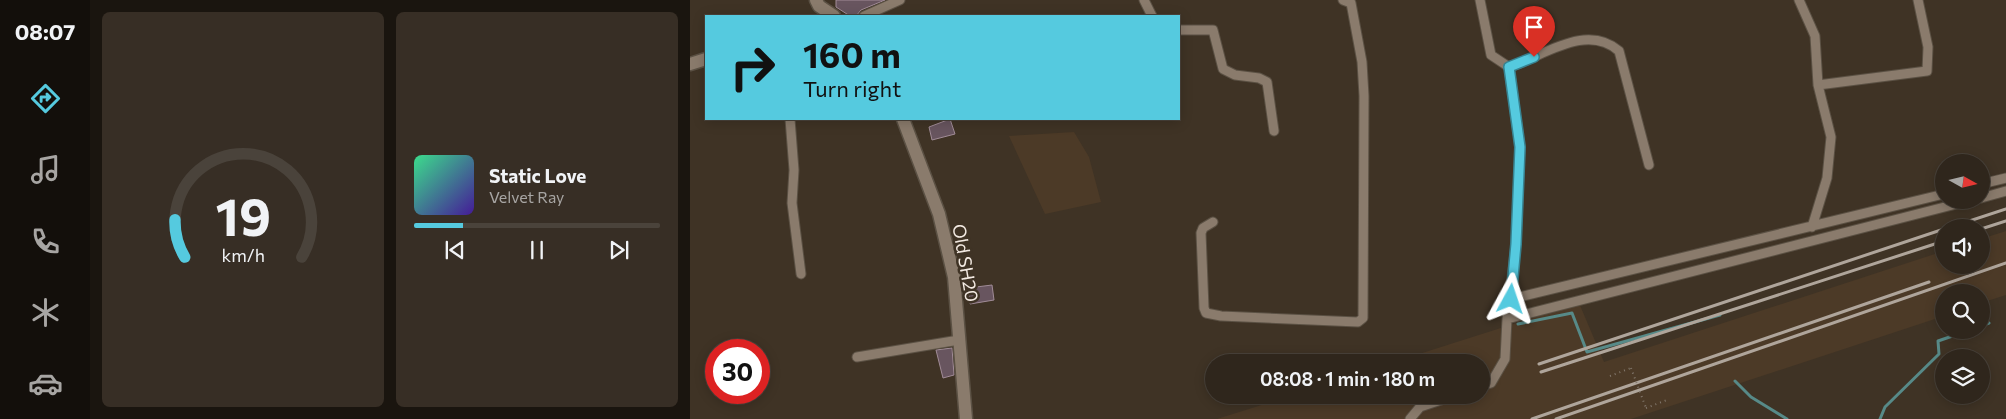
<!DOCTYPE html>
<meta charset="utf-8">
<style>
body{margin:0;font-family:Commissioner,sans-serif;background:#372e25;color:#f1f3f6;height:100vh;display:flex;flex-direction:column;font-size:19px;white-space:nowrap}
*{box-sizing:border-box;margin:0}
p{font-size:16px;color:#a7a5a3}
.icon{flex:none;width:28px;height:28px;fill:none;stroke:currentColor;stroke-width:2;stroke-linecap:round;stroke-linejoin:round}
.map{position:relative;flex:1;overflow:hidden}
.sheet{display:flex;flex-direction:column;gap:12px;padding:12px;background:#1a150f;width:600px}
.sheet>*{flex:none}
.hud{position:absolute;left:15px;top:15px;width:475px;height:105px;border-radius:0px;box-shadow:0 2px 12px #0003,0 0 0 1px #4a433b;background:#55cadf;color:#111;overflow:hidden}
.needle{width:32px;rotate:98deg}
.buttons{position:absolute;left:1245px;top:154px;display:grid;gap:10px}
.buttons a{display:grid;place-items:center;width:55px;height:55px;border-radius:50%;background:#2f261c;box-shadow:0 2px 12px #0003,0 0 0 1px #4a433b;font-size:25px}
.speed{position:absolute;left:15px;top:339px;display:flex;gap:10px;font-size:25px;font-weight:700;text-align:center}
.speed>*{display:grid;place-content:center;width:65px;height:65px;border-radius:50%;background:#2f261c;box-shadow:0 2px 12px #0003,0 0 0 1px #4a433b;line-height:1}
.speed .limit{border:8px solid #d22;background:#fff;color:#111}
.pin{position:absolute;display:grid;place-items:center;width:42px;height:42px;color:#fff;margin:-51px -21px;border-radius:50% 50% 50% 0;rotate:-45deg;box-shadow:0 0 5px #0007}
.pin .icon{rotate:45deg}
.me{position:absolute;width:55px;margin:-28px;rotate:5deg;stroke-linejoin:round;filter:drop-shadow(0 0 4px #0008)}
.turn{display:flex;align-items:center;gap:18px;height:105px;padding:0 15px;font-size:22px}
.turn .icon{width:65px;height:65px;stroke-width:2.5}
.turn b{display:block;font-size:35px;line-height:42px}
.sheet .widget{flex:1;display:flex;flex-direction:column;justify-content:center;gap:8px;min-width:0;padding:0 18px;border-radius:8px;background:#372e25}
.sheet .dial{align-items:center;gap:0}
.dial svg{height:130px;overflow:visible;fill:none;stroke:#4a433b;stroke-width:7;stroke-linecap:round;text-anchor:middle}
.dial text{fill:#f1f3f6;stroke:none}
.song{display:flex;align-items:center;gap:15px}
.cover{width:60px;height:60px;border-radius:8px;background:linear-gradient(135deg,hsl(150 70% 55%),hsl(260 70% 35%))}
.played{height:5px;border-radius:2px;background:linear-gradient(90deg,#55cadf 20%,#4a433b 20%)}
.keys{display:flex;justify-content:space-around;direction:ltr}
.sheet .tiles{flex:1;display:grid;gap:12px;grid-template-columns:repeat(2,1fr)}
.trip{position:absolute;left:515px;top:354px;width:285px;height:50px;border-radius:25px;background:#2f261c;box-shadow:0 2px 12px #0003,0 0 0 1px #4a433b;font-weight:600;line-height:50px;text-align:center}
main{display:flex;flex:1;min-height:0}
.menu{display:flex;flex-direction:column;width:90px;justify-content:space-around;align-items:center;background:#130f0b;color:#a7a5a3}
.menu .icon{width:35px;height:35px}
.menu .current{color:#55cadf}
.menu b{font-size:22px;color:#f1f3f6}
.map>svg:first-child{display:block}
.built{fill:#4c3a27}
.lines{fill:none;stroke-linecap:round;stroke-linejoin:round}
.stream{stroke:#578a88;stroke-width:3}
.building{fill:#68555f;stroke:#a18c97}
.street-casing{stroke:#5b5144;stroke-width:11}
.secondary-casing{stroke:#5b5144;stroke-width:15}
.path{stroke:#83786d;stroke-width:2;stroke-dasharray:1 4;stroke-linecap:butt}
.street{stroke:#8a7b6c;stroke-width:9}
.secondary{stroke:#8a7b6c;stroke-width:12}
.rail{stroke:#afa59b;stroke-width:3}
.path-bridge{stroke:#83786d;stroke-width:2;stroke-dasharray:1 4;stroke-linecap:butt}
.route-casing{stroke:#378391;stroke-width:12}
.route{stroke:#55cadf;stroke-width:9}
.labels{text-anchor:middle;stroke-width:5;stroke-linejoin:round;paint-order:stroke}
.street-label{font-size:18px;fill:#f3eae2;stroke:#3f3325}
</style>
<main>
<nav class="menu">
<b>08:07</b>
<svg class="icon current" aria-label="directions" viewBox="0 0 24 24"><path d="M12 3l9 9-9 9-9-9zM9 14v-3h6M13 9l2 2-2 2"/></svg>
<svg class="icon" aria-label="music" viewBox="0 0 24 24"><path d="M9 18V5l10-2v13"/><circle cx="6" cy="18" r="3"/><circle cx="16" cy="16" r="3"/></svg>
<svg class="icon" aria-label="phone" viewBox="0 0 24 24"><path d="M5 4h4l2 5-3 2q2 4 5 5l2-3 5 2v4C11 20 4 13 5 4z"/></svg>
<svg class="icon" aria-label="climate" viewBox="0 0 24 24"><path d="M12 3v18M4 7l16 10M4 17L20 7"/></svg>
<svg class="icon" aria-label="car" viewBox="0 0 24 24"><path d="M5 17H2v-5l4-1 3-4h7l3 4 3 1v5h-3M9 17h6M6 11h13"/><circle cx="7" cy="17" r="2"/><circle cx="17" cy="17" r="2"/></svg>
</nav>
<section class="sheet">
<div class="tiles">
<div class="widget dial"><svg viewBox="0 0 100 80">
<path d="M14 69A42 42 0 1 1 86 69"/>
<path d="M14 69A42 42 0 0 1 8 46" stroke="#55cadf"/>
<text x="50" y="56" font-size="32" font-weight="700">19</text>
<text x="50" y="72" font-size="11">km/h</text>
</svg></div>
<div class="widget">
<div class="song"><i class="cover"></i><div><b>Static Love</b><p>Velvet Ray</p></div></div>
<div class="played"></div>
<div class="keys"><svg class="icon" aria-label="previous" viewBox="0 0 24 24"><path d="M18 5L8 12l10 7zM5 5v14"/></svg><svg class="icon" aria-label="pause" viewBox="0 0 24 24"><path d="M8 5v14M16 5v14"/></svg><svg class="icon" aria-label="next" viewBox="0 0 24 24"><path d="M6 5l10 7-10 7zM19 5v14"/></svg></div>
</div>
</div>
</section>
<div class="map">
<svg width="1316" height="419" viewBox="0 0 1316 419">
<rect width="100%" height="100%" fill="#3f3325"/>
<path class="built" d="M384,132L399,157L411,202L355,214L319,136Z
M1316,231V295L1291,303V292H1254V316L941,419H527L603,395H791V362H704L889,303L914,362L1254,251V265H1291V239Z"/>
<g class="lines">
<path class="stream" d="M828,324L882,313L897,352L1030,315
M1291,326L1299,323
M1045,381L1061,397L1097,419
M1190,419L1195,407L1249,354L1248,341L1280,330"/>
</g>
<path class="building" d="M146,0H195L171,10L166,16H160L146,7Z
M260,119L265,134L242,140L239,127Z
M302,285L304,300L280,304L278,288Z
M262,348L264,375L253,378L246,350Z"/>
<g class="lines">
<defs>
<path id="street" d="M454,0L462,16
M790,0L801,55L819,67L830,147L826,244L817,319L815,359L801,383L791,386
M1109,0L1125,36L1128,85L1141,137L1137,178L1122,227
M174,16L210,0
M489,30H523L533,69L545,75L569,78L577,82L584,131
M819,67C852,57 896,22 929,51L959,165
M1128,85L1237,71L1238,47L1228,0
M100,119L104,170L102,203L111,274
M1291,184L1316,178
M1291,198L1316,191
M523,222L513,228L511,233L514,308L516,313L531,316L668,322L673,318L674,96L672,62L661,3L653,0
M821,299L1254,194
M817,319L1282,200
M167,357L269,340
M720,419L730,407L766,395"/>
<path id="secondary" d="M126,0L129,6L144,16
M0,64L16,59
M213,119L249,214L264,277L276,419"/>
</defs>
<use href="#street" class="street-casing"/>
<use href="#secondary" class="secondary-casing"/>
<path class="path" d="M920,376L941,368
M956,408L977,400"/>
<use href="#street" class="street"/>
<use href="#secondary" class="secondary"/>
<path class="rail" d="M1258,228L1316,209
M1291,229L1316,221
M849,364L1254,229
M851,372L1254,241
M842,419L1239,282
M866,419L1316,263"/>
<path class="path-bridge" d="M941,368L956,408"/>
</g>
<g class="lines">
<defs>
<path id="route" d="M821,299L826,244L830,147L819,67L844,57"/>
</defs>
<use href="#route" class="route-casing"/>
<use href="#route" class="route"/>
</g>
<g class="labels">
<g class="street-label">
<text transform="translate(275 263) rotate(80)" y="6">Old SH20</text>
</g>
</g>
</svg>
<div class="buttons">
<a><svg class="needle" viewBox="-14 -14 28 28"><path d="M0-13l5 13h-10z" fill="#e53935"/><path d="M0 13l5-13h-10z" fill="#a7a5a3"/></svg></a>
<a><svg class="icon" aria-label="sound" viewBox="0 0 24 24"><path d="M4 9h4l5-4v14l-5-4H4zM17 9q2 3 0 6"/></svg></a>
<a><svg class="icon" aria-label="search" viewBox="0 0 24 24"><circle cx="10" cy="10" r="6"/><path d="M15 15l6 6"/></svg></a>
<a><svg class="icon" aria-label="layers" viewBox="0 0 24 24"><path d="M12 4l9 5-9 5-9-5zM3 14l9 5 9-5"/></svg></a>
</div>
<div class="speed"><div class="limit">30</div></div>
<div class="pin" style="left:844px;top:57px;background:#d93025"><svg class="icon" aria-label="arrive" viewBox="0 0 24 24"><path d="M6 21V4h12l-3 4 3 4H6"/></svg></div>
<svg class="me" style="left:821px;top:299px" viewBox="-20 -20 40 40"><path d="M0-17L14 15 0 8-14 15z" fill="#55cadf" stroke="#fff" stroke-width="4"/></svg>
<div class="trip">08:08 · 1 min · 180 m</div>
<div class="hud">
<div class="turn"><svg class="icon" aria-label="right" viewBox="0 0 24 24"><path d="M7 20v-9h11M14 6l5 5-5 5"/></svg><div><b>160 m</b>Turn right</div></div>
</div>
</div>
</main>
